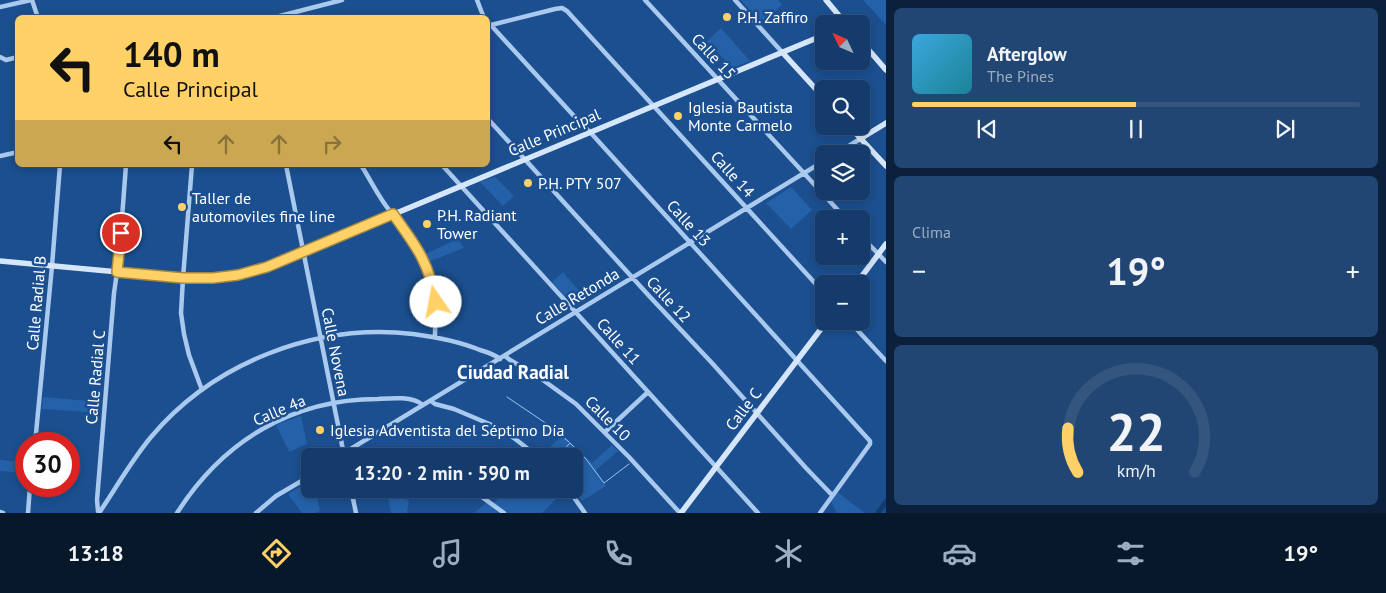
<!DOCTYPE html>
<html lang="es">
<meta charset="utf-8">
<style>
body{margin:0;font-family:"PT Sans",sans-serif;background:#214673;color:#f1f3f6;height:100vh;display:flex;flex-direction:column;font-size:19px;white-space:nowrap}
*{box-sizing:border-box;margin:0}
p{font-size:16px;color:#9dadc1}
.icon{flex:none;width:28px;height:28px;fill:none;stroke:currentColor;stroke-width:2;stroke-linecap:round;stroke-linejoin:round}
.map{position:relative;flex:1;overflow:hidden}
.panel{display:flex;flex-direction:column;gap:8px;padding:8px;background:#0b203b;width:500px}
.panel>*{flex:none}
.hud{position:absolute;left:15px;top:15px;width:475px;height:152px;border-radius:8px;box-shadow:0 2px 8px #0003,0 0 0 1px #33557e;background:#ffd166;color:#111;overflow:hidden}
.needle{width:32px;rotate:314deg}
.buttons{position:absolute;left:815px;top:15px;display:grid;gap:10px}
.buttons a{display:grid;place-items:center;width:55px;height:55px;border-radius:8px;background:#143b6b;box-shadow:0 2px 8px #0003,0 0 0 1px #33557e;font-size:25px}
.speed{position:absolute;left:15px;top:432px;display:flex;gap:10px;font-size:25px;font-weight:700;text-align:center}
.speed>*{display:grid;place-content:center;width:65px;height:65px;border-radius:50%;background:#143b6b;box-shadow:0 2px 8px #0003,0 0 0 1px #33557e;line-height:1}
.speed .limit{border:8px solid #d22;background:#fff;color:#111}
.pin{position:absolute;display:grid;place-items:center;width:42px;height:42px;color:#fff;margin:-21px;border:2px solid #fff;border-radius:50%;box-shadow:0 1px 5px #0007}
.me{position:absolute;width:55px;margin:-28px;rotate:348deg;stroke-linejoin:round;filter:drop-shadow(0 0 4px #0008)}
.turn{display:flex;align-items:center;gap:18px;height:105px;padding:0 25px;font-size:22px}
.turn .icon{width:65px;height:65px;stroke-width:2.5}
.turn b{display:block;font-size:35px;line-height:42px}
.lanes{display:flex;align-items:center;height:48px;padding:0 25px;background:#0003;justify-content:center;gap:25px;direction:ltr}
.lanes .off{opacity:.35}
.big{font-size:38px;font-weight:700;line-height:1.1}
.panel .card{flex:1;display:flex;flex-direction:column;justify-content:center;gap:8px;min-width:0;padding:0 18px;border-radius:8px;background:#214673}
.panel .dial{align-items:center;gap:0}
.dial svg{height:130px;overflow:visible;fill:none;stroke:#33557e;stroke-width:7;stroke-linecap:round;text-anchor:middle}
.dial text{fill:#f1f3f6;stroke:none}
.song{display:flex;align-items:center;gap:15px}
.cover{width:60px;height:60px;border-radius:8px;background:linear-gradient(135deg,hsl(200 70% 55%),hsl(190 70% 35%))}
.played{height:5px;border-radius:2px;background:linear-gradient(90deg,#ffd166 50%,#33557e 50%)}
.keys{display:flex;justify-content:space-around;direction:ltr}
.heat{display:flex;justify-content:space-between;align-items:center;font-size:28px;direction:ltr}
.trip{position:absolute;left:301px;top:448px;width:282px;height:50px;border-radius:8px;background:#143b6b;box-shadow:0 2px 8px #0003,0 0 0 1px #33557e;font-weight:700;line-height:50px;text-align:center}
.dock{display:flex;height:80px;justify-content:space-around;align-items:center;background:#08182b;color:#9dadc1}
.dock .icon{width:35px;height:35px}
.dock .selected{color:#ffd166}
.dock b{font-size:22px;color:#f1f3f6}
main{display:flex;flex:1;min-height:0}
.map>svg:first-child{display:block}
.green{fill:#2461a8}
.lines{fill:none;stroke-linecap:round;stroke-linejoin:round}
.stream{stroke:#9cc4f0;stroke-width:1}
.canal{stroke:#123a6d;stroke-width:5}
.street{stroke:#a9c9ee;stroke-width:4.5}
.secondary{stroke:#d6e6fa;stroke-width:5.5}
.route-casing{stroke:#a68842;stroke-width:12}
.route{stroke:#ffd166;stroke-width:9}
.poi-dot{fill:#ffd166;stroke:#1b4f8f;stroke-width:2}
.labels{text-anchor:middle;stroke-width:5;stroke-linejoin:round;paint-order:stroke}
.poi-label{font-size:16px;fill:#fff;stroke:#1b4f8f;text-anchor:start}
.street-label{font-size:16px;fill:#fff;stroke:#1b4f8f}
.quarter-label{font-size:19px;font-weight:bold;fill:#fff;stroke:#1b4f8f}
</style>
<main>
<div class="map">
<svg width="886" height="513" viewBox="0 0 886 513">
<rect width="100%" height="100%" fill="#1b4f8f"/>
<path class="green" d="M741,0H778L782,5L761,24Z
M863,0H886V25Z
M721,28L750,61L732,68L707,41Z
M495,177L514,196L503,206L480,182Z
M791,187L812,210L791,229L766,203Z
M458,239L464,248L428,262L425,254Z
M563,272L587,300L575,307L552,282Z
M43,397L101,402L100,413L42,409Z
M301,416L307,444L289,452L276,425Z
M563,435L592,463L612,445L618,451L596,470L606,486L582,501L573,489H575V456H540Z
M0,460L26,462V473L0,471Z
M310,481V489H315L320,511L315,513H302L288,494Z
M512,489H563L564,491L542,513H474L486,503L494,502Z
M837,492L865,513H837L831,501Z
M395,497L409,500L407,513H391L388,498Z"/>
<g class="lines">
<path class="stream" d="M507,397L550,426L569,442
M558,456L570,443L586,459L604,483L629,464"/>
<path class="canal" d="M878,513L886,502"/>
<path class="street" d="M32,0L38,18
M477,0L484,18
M645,0L846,219
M735,0L782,52
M0,7L31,0
M272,18L342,0
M488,22L584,127L590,132L870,441V444L820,513
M491,25L555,9L562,8L567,11L824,293
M0,57L6,60L18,57
M488,119L651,298L712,363L806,468L832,495
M836,154L860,139
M0,156L18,152
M192,165L183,278L181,313L184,334L189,355L202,390
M286,165L344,455
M361,165C370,179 379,198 390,211C412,237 433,267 435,302C436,314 435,325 435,337
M442,165L758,513
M861,236L886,262
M849,321L886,361
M505,356L510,360L536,375L576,404L629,457L680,513
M431,401L435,404L454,409L494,426L514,438L537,456
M605,432L648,392
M35,444L52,266L60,165
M344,453L824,161
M351,489L356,513
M471,489L504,513
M568,489L585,513
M0,512L3,513
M28,513L30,486
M99,513C116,488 131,461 151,437C214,362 316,323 413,334C436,337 458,341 480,350C487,352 494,354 500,359
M99,513L98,511L97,500L114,293L119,258L126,165
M177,513C223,441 292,399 378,399C392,398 412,396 423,405
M256,513L276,496L310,476"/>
<path class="secondary" d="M826,0L846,24
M861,41L886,70
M782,52L824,98
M849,126L886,166
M860,139L886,123
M0,261L183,278L227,277L267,267L824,35
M856,284L886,244
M681,513L827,321"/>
</g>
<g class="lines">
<defs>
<path id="route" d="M121,233L117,272L183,278H213L238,275L267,267L393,214C416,246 429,262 436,302"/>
</defs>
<use href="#route" class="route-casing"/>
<use href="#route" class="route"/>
</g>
<g class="poi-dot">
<circle cx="727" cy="17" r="5"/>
<circle cx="678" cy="116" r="5"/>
<circle cx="528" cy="183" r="5"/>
<circle cx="182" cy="207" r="5"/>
<circle cx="427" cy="224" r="5"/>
<circle cx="320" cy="430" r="5"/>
</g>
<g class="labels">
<g class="poi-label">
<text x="737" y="23">P.H. Zaffiro</text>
<text x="688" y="113">Iglesia Bautista<tspan x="688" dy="18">Monte Carmelo</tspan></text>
<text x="538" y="189">P.H. PTY 507</text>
<text x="192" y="204">Taller de<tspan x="192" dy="18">automoviles fine line</tspan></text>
<text x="437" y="221">P.H. Radiant<tspan x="437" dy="18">Tower</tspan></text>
<text x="330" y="436">Iglesia Adventista del Séptimo Día</text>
</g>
<g class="street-label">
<text transform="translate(714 56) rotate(47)" y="6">Calle 15</text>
<text transform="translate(554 132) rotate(-23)" y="6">Calle Principal</text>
<text transform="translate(733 174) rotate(48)" y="6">Calle 14</text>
<text transform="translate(689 223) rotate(48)" y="6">Calle 13</text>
<text transform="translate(577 296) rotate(-31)" y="6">Calle Retonda</text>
<text transform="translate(669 299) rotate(47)" y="6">Calle 12</text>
<text transform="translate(36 303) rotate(-85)" y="6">Calle Radial B</text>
<text transform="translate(619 341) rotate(48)" y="6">Calle 11</text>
<text transform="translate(336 352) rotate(79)" y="6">Calle Novena</text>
<text transform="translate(95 377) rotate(-85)" y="6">Calle Radial C</text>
<text transform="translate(743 409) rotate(-53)" y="6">Calle C</text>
<text transform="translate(279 410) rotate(-23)" y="6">Calle 4a</text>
<text transform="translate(608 418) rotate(45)" y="6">Calle 10</text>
</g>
<g class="quarter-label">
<text x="513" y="379">Ciudad Radial</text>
</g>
</g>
</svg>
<div class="buttons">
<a><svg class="needle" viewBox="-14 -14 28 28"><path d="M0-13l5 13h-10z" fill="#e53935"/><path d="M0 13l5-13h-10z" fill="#9dadc1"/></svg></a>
<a><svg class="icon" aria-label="search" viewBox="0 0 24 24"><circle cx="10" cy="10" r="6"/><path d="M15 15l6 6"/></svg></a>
<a><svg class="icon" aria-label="layers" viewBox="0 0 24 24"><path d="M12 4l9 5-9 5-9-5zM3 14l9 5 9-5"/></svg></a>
<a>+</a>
<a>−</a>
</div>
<div class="speed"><div class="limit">30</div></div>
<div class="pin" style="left:121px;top:233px;background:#d93025"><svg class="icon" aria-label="arrive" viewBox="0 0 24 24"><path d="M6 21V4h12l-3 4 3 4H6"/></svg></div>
<svg class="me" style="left:436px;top:302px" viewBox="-20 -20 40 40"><circle r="19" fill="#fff"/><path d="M0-13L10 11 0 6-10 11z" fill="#ffd166"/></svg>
<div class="trip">13:20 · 2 min · 590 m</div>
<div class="hud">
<div class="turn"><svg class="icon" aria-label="left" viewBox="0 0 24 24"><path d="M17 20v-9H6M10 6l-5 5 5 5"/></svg><div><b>140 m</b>Calle Principal</div></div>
<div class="lanes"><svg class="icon" aria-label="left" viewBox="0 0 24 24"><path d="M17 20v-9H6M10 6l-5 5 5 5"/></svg><svg class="icon off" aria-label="ahead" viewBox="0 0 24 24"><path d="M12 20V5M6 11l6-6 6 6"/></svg><svg class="icon off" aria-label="ahead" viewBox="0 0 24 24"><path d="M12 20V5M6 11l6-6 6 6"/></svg><svg class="icon off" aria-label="right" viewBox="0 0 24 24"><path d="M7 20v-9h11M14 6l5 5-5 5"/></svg></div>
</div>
</div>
<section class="panel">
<div class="card">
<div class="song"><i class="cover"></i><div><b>Afterglow</b><p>The Pines</p></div></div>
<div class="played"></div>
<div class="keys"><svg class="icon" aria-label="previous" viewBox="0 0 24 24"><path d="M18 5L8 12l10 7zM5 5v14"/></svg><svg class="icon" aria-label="pause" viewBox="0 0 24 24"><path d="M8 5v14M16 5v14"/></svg><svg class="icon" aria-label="next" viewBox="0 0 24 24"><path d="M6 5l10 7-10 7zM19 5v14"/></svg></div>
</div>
<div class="card"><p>Clima</p>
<div class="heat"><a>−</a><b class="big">19°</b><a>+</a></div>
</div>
<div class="card dial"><svg viewBox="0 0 100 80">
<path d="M14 69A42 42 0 1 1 86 69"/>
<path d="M14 69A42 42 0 0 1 8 42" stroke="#ffd166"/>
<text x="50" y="56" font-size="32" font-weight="700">22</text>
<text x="50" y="72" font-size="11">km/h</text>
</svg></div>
</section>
</main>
<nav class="dock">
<b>13:18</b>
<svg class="icon selected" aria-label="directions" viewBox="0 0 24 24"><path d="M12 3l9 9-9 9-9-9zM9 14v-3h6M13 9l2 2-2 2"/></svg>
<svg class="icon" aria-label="music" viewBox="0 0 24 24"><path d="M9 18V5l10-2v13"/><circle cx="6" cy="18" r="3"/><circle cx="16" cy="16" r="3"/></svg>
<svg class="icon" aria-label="phone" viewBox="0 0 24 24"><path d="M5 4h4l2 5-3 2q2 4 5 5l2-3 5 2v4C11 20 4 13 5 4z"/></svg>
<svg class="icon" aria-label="climate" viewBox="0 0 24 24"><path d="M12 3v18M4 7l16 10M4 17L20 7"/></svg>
<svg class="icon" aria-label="car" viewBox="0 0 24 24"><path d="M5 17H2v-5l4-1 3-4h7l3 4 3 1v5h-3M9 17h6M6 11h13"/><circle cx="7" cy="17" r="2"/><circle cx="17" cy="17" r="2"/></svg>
<svg class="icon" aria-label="filters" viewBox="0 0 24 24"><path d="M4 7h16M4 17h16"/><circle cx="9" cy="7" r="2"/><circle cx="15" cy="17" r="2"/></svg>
<b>19°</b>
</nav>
